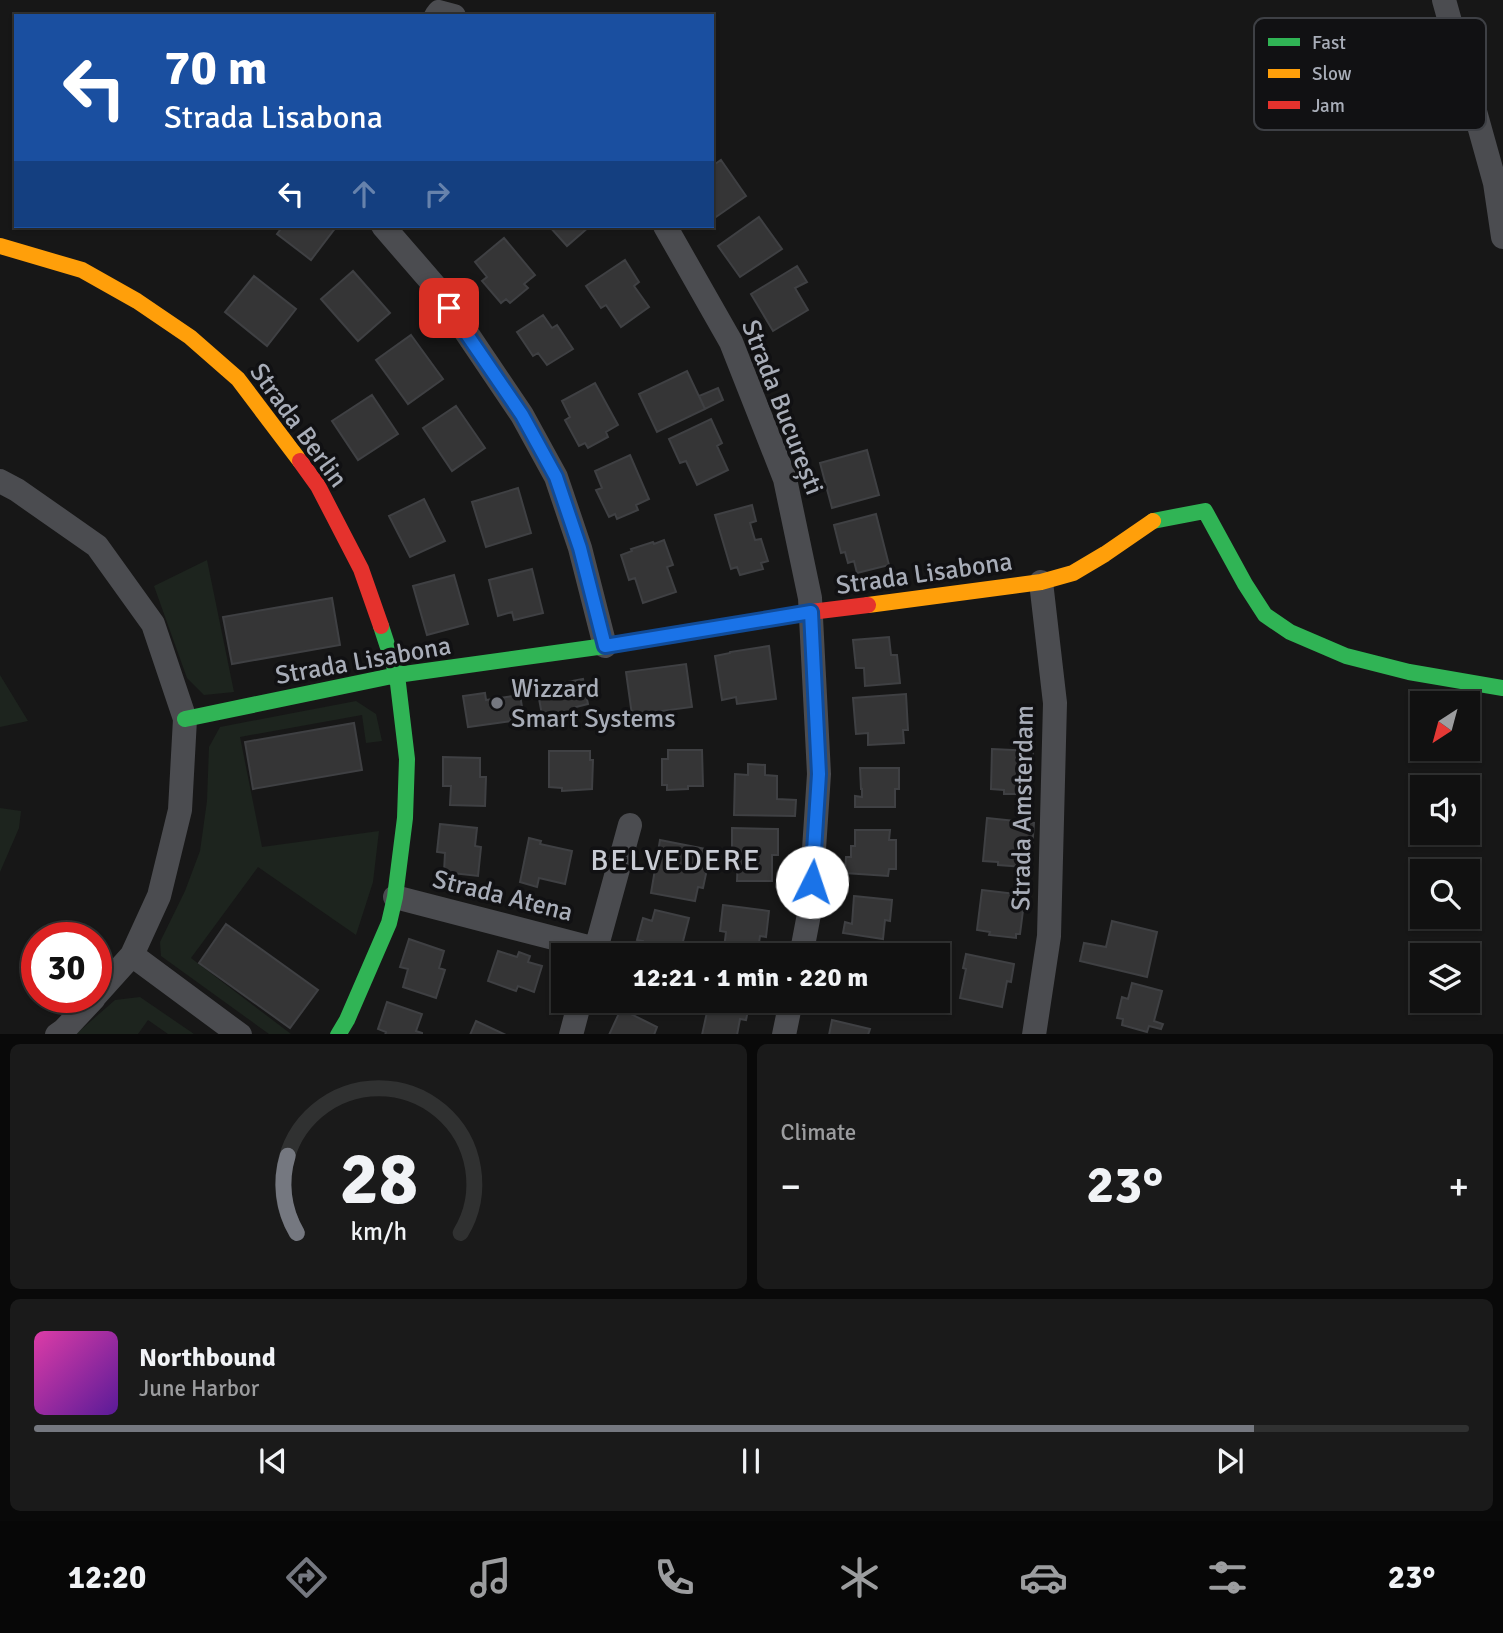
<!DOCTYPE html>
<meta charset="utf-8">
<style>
body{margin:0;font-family:Signika,sans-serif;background:#1a1a1a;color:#f1f3f6;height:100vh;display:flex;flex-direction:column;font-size:26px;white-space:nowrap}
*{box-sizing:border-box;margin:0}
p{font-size:23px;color:#9c9d9f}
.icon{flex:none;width:38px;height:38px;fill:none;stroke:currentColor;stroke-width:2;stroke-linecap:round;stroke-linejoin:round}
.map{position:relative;height:1034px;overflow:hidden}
.drawer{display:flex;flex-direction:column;gap:10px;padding:10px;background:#090909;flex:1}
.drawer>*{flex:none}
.banner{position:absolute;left:14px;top:14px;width:700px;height:214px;border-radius:0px;box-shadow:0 2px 5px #0004,0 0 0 2px #303131;background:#1a4fa0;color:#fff;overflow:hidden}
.needle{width:46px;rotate:216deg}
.fabs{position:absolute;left:1410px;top:691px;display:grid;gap:14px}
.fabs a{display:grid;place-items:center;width:70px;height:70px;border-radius:0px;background:#111;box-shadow:0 2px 5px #0004,0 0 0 2px #303131;font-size:35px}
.speed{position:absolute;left:21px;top:922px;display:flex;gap:14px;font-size:35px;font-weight:700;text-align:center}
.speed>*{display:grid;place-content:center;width:91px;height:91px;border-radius:50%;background:#111;box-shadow:0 2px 5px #0004,0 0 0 2px #303131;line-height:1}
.speed .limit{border:10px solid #d22;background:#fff;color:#111}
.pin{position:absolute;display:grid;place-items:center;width:60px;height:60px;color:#fff;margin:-30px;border-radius:14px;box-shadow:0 4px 10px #0006}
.me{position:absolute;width:77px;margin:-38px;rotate:4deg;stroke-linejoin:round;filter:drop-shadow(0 0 5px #0008)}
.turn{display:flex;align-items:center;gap:24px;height:147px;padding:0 35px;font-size:32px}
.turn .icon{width:91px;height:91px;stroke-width:2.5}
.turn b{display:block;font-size:49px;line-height:60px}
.lanes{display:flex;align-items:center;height:66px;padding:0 35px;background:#0003;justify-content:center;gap:35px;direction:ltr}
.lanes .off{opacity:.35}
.big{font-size:52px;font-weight:800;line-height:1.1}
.drawer .card{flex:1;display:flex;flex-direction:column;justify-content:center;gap:10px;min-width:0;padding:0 24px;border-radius:10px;background:#1a1a1a}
.drawer .dial{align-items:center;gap:0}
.dial svg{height:182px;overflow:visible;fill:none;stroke:#303131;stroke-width:7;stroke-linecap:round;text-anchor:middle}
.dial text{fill:#f1f3f6;stroke:none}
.song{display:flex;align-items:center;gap:21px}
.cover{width:84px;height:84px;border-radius:10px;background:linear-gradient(135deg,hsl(320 70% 55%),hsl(270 70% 35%))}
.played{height:7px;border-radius:4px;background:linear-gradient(90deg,#757880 85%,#303131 85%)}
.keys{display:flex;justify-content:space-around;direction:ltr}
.heat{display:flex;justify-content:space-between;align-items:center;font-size:38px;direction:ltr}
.drawer .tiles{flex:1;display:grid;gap:10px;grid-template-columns:1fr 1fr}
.card:last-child{grid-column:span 2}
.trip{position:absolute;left:551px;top:943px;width:399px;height:70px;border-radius:0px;background:#111;box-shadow:0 2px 5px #0004,0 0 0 2px #303131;font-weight:800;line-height:70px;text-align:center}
.tabs{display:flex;height:112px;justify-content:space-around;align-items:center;background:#070707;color:#9c9d9f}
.tabs .icon{width:49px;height:49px}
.tabs .selected{color:#757880}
.tabs b{font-size:32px;color:#f1f3f6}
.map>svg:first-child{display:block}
.green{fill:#1d241e}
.building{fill:#353536;stroke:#3f4043;stroke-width:2}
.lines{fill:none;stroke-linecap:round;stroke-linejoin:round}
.street{stroke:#4b4c50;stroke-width:24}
.fast{stroke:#30b455;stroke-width:16}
.slow{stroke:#ff9f0a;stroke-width:16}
.jam{stroke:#e5322d;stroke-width:16}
.route-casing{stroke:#114b97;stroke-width:18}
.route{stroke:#1a73e8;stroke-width:12}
.poi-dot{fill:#757880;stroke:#111113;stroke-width:2.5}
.labels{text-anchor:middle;stroke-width:7;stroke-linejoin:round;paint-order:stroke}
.street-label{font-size:26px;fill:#a8adb8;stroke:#111113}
.poi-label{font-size:26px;fill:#a8adb8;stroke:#111113;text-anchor:start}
.quarter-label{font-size:30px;letter-spacing:2px;fill:#c9ccd4;stroke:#111113}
.key{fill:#111113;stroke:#3e4045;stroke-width:2}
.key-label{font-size:19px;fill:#a8adb8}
</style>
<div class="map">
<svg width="1503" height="1035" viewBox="0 0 1503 1035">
<rect width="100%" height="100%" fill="#171717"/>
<path class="green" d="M207,560L234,692L204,695L187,678L154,586Z
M0,675L28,721L0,727Z
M356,701L376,714L382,741L366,743L362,715L240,737L262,847L379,831L373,882L356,935L258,867L191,958L291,1034H269L161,956L160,942L185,891L200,851L207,801L209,747L220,727Z
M0,808L21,811L19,828L0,872Z
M140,997L194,1034H168L148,1020L138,1034L75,1035L115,1000Z"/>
<path class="building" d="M721,160L746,196L716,217L712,212V166Z
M759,217L782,249L740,277L718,246Z
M283,226H334L336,227L311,260L277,234Z
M549,226H590L567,246Z
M504,238L535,275L524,284L528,288L510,303L506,299L501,303L482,281L487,277L475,262Z
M625,260L639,282L634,286L649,307L621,327L606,305L601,308L586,286Z
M797,266L807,282L795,288L808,310L773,331L751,294Z
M353,271L390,313L358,341L321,299Z
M254,276L296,309L267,346L225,312Z
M543,315L552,328L557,325L573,349L547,365L538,353L533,356L517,332Z
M411,335L443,379L408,404L376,360Z
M687,371L705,409L657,432L639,394Z
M595,383L618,425L606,432L608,437L588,448L585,443L579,446L565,420L570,417L562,401Z
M718,388L723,400L705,409L699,396Z
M372,395L398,434L358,460L332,421Z
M456,406L485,448L452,471L423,428Z
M711,419L722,443L717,446L728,470L697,485L686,461L680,463L669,439Z
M867,450L879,495L832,508L820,463Z
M630,455L649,499L636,505L638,510L617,519L615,514L609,517L596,490L602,488L595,471Z
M518,488L531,533L486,547L472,502Z
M424,499L445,541L410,557L389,516Z
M752,505L756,521L750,523L755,540L761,539L768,561L761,563L763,569L740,575L737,567L731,569L715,515Z
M876,514L889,565L857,573L854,561L848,563L845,552L841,553L834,525Z
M664,540L673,565L667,567L676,592L643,603L635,578L629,580L621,555L632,551L631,549L653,542L654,544Z
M532,569L543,613L514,620L512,612L498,616L489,580Z
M454,575L468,624L427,635L413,586Z
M332,598L340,645L232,664L223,617Z
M889,637L891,655H897L900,683L865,686L864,668H856L853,640Z
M769,646L776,699L737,704L736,697L722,700L715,656L730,653V652Z
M686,664L692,707L632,715L626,672Z
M583,679L588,704L576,707L577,715L543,720L537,688Z
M485,693L486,700L520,695L523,713L510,715L511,721L468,727L463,696Z
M906,694L908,730H903L904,743L868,745V733L856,734L853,698Z
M354,723L362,770L253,789L245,742Z
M992,749L1033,751L1031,790L1027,789V794H1004V790L991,789Z
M668,750H702L703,786H688V789L667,790V785H662V759H668Z
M549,751H590V760H593L592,789L562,791V788L549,787Z
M443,757L480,758V777H486L485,806L450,805L451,786H443Z
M748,764L765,765V775L777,776V799L796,800L795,816L734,815L735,774L748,775Z
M860,768H899V789H895V807H855V796L862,797V789H861Z
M987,818L1034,823L1031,863L1023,862V867L998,865V862L983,861Z
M440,824L477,828L475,846L481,847L478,876L444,872L445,853L437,852Z
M732,828L778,829V855H772V881H737L738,855H732Z
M855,830H890L889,840H896V869H889L888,876L845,873L846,857H851V846H855Z
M529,838L541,841L540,844L572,851L565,884L539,878L537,887L520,882Z
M660,840L711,850L703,888L698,887L695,901L651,893Z
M982,890L1025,895L1020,934H1016V938L989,935L990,932L977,930Z
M854,896L892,900L890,921L885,920L883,939L843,933L845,922L852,924Z
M723,905L769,911L766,937L760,936L757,956H723L726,932L720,931Z
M655,910L689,918L680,953L665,949V953L642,947L643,941L637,940L643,918L652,921Z
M1112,921L1157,932L1147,977L1080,961L1084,943L1106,947Z
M226,924L318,990L290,1028L199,963Z
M409,939L444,951L439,968L445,970L436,998L403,987L408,969L400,967Z
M498,951L517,957L519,952L530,956L528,962L542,966L534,992L518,986L516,991L488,981Z
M966,954L1014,964L1011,982L1007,981L1002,1007L960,998L966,969L963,968Z
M1132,983L1162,991L1154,1021L1163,1024L1161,1029L1149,1026L1147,1032L1122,1025L1123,1019L1117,1018L1122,997L1128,999Z
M703,1001H750L746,1020L740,1019L737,1035H702L707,1012L701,1011Z
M387,1002L422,1014L416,1031L422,1033V1035H385L386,1032L378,1029Z
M620,1011L624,1013L625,1011L657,1027L654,1035H609Z
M832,1020L870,1029L868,1035H829Z
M476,1021L506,1035H470Z"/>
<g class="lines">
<path class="street" d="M1444,0L1495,183L1503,237
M436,16L439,12L454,16
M383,226L435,286L522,415L556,477L580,548L605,646
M665,226L731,342L785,479L810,598L819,774L810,909L801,956
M0,481L17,490L97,546L153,624L185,719L180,810L159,896L132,955L96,995
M395,897L596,949L594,956
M596,949L630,825
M132,955L240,1035
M57,1035L64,1030L94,998
M571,1035L580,1001
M784,1035L791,1001
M1034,1035L1049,936L1055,703L1041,582"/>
<path class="fast" d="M1153,521L1205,511L1245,584L1265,615L1290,632L1346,656L1409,672L1503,688
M185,719L397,675L605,646L691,632
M338,1035L347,1020L389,923L395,897L405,818L407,759L397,675L381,626"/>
<path class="slow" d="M0,246L82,270L137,301L190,337L238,379L300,461
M868,605L1041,582L1073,573L1105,554L1153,521"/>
<path class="jam" d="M300,461L318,486L361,569L381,626
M691,632L811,612L868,605"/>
</g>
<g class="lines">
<defs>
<path id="route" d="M449,308L522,415L556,477L580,548L605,646L811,612L819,774L812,882"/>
</defs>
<use href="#route" class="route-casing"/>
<use href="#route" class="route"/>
</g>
<circle class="poi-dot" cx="497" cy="703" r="7"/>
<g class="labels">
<g class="street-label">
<text transform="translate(783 407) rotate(69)" y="9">Strada București</text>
<text transform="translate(299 425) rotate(54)" y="9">Strada Berlin</text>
<text transform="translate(924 573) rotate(-8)" y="9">Strada Lisabona</text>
<text transform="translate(363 660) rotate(-10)" y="9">Strada Lisabona</text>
<text transform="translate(1022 808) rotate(-89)" y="9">Strada Amsterdam</text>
<text transform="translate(503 895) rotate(14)" y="9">Strada Atena</text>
</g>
<g class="poi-label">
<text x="511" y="697">Wizzard<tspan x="511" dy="30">Smart Systems</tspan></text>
</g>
<g class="quarter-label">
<text x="676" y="870">BELVEDERE</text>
</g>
</g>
<rect x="1254" y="18" width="232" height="112" rx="10" class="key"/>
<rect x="1268" y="38" width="32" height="8" fill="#30b455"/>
<rect x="1268" y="69" width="32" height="9" fill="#ff9f0a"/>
<rect x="1268" y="101" width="32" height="8" fill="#e5322d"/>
<g class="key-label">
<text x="1312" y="49">Fast</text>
<text x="1312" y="80">Slow</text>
<text x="1312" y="112">Jam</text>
</g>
</svg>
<div class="fabs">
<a><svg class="needle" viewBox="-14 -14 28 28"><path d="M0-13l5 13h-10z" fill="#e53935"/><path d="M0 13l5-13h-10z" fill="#9c9d9f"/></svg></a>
<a><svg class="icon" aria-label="sound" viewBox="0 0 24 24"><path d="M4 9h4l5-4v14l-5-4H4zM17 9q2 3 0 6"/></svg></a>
<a><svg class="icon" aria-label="search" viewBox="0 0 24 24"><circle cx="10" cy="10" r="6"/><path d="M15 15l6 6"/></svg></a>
<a><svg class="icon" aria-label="layers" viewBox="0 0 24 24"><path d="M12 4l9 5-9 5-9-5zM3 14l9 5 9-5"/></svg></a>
</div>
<div class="speed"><div class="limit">30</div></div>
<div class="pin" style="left:449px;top:308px;background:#d93025"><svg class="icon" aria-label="arrive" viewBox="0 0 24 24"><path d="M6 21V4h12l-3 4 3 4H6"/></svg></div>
<svg class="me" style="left:812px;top:882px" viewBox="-20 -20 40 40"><circle r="19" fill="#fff"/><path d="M0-13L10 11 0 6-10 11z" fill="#1a73e8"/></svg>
<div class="trip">12:21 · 1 min · 220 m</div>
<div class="banner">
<div class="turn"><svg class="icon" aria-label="left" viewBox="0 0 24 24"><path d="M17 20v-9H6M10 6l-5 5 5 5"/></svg><div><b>70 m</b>Strada Lisabona</div></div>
<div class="lanes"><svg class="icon" aria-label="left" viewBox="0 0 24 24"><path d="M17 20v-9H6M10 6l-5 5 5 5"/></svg><svg class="icon off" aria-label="ahead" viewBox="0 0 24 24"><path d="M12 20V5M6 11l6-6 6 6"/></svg><svg class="icon off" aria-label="right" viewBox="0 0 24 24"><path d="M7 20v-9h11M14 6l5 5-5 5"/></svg></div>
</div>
</div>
<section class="drawer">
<div class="tiles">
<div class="card dial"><svg viewBox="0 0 100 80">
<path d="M14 69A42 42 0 1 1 86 69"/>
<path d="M14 69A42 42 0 0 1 10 35" stroke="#757880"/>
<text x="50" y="56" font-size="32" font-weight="700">28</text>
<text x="50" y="72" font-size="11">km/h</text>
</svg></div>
<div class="card"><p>Climate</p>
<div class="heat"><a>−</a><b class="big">23°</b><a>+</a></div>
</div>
<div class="card">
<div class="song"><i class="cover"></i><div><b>Northbound</b><p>June Harbor</p></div></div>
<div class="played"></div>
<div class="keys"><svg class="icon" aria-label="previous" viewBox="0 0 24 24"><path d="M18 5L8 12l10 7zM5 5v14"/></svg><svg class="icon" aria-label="pause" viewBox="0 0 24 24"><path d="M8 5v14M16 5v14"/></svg><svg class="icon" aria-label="next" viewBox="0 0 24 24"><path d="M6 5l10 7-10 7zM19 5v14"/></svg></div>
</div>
</div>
</section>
<nav class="tabs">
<b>12:20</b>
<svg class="icon selected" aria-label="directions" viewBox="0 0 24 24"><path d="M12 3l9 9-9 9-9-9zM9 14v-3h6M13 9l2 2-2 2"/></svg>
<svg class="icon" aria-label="music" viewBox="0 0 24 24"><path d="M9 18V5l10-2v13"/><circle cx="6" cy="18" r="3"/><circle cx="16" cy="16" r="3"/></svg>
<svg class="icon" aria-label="phone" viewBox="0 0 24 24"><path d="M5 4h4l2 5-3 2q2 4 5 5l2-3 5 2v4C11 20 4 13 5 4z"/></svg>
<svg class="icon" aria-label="climate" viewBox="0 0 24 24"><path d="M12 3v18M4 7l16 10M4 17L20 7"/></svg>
<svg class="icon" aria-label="car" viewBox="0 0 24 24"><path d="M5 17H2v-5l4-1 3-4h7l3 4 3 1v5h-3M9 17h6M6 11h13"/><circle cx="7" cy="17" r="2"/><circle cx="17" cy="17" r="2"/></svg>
<svg class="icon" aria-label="filters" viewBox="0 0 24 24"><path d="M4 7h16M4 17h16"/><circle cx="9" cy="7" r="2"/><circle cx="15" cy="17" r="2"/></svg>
<b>23°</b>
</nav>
